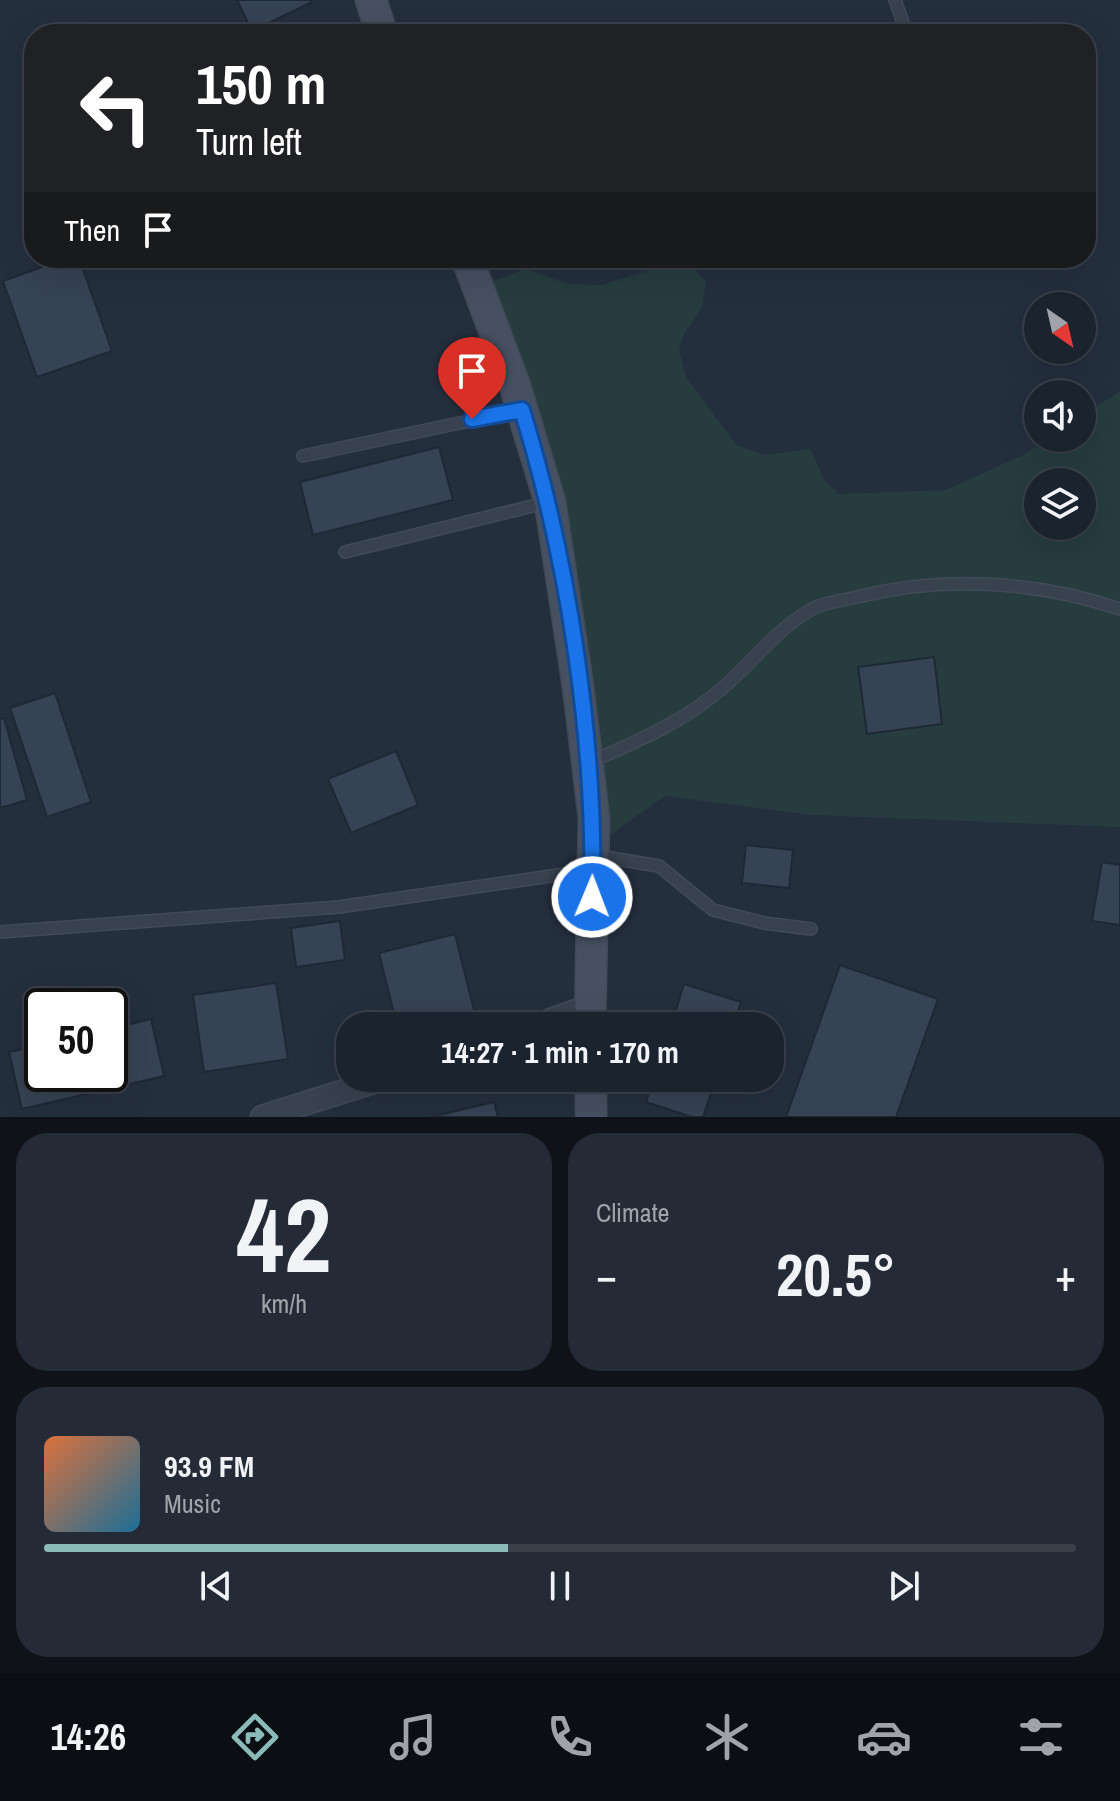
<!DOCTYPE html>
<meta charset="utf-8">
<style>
body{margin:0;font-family:"Archivo Narrow",sans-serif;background:#242b36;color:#f1f3f6;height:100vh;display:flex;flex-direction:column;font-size:30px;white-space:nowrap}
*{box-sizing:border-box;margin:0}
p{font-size:26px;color:#a0a4aa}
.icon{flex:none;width:44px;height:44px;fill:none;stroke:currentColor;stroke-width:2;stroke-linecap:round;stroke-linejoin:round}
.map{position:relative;height:1117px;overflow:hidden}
.sheet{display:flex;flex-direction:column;gap:16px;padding:16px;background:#0f1319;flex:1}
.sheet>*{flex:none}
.top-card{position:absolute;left:24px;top:24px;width:1072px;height:244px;border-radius:32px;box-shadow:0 8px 32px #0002,0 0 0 2px #39404a;background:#202124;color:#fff;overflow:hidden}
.needle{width:52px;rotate:146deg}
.tools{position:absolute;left:1024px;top:292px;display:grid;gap:16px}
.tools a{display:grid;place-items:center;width:72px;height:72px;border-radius:50%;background:#1b232e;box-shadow:0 8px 32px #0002,0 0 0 2px #39404a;font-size:40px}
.speed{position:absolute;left:24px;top:988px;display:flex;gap:16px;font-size:40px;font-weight:700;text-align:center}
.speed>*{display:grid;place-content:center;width:104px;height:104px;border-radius:50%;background:#1b232e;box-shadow:0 8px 32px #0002,0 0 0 2px #39404a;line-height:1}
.speed .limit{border:4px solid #111;border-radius:12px;background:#fff;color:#111}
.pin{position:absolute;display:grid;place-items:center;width:68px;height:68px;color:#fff;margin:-82px -34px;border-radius:50% 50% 50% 0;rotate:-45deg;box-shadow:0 0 8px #0007}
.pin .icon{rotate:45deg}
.me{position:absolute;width:88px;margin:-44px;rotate:1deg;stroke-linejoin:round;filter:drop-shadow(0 0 6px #0008)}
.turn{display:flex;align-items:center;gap:28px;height:168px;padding:0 40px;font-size:36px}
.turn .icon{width:104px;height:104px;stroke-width:2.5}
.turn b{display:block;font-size:56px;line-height:68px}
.then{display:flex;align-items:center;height:76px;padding:0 40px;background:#0003;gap:16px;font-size:30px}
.big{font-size:60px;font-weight:700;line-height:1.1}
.sheet .tile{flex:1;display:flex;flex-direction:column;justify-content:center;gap:12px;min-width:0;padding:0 28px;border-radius:32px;background:#242b36}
.sheet .dial{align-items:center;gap:0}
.dial b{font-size:104px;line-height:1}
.song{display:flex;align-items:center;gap:24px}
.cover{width:96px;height:96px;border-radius:12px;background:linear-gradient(135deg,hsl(20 70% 55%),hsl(200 70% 35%))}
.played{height:8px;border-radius:4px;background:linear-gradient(90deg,#8bbbb9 45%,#39404a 45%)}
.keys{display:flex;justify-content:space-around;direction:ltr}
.heat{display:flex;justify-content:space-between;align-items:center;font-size:44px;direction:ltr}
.sheet .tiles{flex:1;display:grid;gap:16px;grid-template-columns:1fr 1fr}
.tile:last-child{grid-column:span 2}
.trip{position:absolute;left:336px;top:1012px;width:448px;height:80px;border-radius:32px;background:#1b232e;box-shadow:0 8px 32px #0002,0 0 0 2px #39404a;font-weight:700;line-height:80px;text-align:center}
.tabs{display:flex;height:128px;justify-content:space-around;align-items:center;background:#0b0e12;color:#a0a4aa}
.tabs .icon{width:56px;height:56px}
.tabs .selected{color:#8bbbb9}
.tabs b{font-size:36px;color:#f1f3f6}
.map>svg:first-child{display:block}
.green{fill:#263c3f;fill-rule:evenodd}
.building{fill:#364354;stroke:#1f2835;stroke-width:2}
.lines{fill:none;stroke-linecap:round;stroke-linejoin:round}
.service-casing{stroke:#414a57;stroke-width:14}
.minor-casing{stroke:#414a57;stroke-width:25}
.secondary-casing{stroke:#414a57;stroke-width:33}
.service{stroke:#38414e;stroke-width:11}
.minor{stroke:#38414e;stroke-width:22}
.secondary{stroke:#465061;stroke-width:30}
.route-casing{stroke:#114b97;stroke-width:20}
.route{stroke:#1a73e8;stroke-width:14}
</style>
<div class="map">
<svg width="1120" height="1117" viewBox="0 0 1120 1117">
<rect width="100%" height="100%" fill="#242f3e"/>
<path class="green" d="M670,264L691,266L706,280L702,308L684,334L679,350L686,377L736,445L764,455L810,449L825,481L837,491L836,494L946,490L1021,456L1049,438H1082V416L1120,391V827L813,815L665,796L598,843L573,651L479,286L525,269L569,284L602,285ZM1038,482H1082V526H1038Z"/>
<path class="building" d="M237,0H311L312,2L252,31Z
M67,258H79L112,351L37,377L3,281Z
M439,447L453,500L313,535L300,482Z
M934,657L942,724L867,734L858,667Z
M55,693L91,802L47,817L10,708Z
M4,718L27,800L0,808V719Z
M396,751L418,805L351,833L328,779Z
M746,845L793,850L789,888L742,883Z
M1102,862L1120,865V925L1092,921Z
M340,921L345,960L296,967L291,928Z
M455,934L475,1014L427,1026H397L379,953Z
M840,965L938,999L896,1117H786Z
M276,983L288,1059L204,1072L193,995Z
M684,984L741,1002L733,1026H671Z
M151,1019L164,1076L22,1109L9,1052L42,1045V1074H110V1029Z
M654,1078H716L703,1117H692L646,1102Z
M494,1102L498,1117H431Z"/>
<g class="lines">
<defs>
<path id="service" d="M895,0L907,34
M1086,73L1090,72
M303,456L521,410
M345,552L549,502
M588,763C633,743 682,723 720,690C753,663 777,627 816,607C828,602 844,600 857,597C943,575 1036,581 1120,609
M593,855L659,866L713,910L764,923L811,929
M0,932L339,907L592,870"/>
<path id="minor" d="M534,1026L590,1006
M262,1117L386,1078"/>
<path id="secondary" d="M371,0L382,34
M467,258L515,386L550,502L578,686L594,818L590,1026
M591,1078V1117"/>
</defs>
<use href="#service" class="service-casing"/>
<use href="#minor" class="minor-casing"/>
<use href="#secondary" class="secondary-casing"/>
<use href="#service" class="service"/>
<use href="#minor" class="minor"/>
<use href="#secondary" class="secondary"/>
</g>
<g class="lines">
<defs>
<path id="route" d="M472,419L522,410C568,559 596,741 592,897"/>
</defs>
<use href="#route" class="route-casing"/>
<use href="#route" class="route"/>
</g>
</svg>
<div class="tools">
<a><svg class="needle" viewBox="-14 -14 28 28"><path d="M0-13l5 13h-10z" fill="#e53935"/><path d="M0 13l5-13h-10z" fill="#a0a4aa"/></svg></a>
<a><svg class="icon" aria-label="sound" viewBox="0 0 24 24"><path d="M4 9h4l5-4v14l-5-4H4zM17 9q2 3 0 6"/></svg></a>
<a><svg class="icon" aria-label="layers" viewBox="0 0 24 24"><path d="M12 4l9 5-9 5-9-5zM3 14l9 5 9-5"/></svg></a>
</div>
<div class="speed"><div class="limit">50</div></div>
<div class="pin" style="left:472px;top:419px;background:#d93025"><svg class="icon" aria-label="arrive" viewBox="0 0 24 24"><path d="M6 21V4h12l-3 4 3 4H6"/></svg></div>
<svg class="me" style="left:592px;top:897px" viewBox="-20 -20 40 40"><circle r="17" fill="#1a73e8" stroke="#fff" stroke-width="3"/><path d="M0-11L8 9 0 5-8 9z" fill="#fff"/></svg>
<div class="trip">14:27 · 1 min · 170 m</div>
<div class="top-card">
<div class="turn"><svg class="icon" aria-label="left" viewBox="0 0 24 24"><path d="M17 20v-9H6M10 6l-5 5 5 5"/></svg><div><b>150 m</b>Turn left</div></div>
<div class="then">Then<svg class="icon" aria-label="arrive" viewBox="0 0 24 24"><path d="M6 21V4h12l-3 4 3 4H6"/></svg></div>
</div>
</div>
<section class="sheet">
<div class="tiles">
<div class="tile dial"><b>42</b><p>km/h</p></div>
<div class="tile"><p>Climate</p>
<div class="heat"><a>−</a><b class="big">20.5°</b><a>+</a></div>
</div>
<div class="tile">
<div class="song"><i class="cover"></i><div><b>93.9 FM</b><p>Music</p></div></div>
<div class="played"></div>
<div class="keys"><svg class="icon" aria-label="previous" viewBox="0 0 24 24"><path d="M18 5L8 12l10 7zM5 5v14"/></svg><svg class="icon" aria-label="pause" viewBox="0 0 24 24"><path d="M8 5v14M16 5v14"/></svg><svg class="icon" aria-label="next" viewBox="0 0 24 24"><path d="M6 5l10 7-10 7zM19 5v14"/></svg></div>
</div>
</div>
</section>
<nav class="tabs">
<b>14:26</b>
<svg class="icon selected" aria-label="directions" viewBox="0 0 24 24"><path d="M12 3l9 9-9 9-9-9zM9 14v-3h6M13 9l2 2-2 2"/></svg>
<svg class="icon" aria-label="music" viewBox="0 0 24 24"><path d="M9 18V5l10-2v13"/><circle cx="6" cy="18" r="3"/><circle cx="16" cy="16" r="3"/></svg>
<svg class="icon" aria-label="phone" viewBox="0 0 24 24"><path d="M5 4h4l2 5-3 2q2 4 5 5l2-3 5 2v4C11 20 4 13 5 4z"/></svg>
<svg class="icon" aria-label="climate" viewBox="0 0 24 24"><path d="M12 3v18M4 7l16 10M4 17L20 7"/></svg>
<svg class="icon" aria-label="car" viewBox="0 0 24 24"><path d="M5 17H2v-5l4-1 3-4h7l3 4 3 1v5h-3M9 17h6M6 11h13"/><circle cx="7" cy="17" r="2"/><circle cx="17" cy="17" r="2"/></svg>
<svg class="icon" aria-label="filters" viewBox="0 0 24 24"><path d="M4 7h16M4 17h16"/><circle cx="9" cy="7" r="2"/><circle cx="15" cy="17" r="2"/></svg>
</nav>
